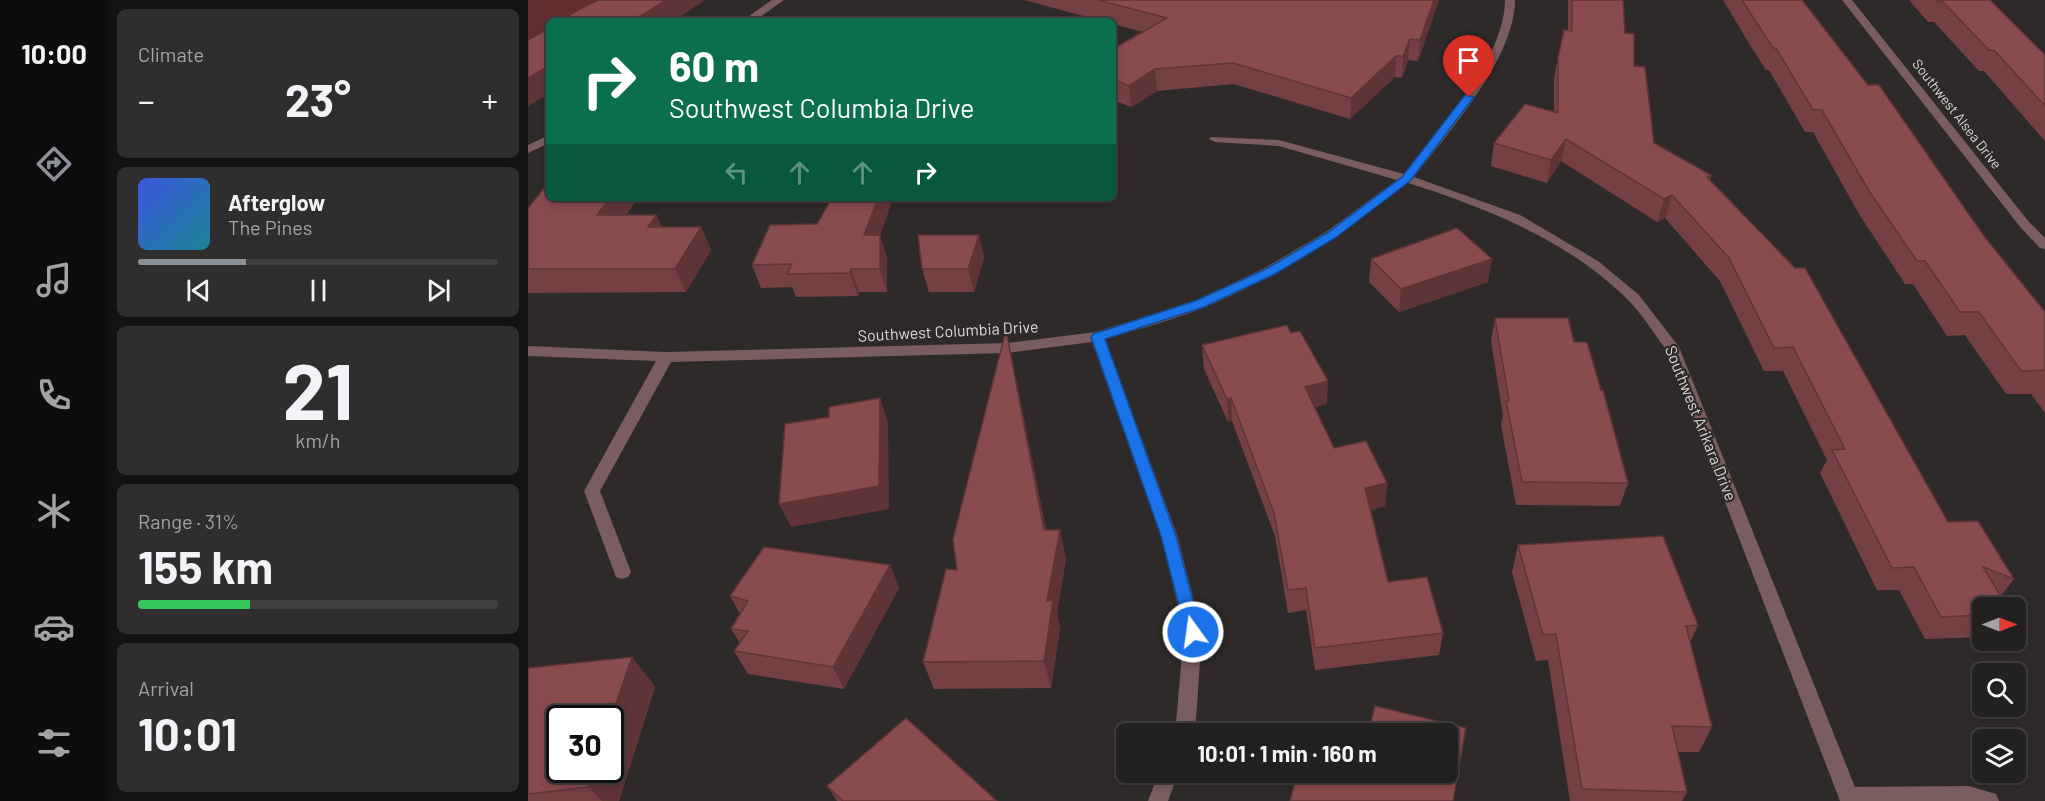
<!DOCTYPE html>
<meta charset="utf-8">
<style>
body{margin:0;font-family:Barlow,sans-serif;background:#2f2d2d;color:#f1f3f6;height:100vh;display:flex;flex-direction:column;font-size:22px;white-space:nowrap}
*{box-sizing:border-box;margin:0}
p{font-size:20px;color:#a3a3a5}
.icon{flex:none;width:33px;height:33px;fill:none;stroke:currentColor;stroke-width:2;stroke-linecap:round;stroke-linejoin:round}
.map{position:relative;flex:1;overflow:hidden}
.drawer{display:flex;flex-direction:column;gap:9px;padding:9px;background:#131212;width:420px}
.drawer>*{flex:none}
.hud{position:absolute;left:18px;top:18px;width:570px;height:183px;border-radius:9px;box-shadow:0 3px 9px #0003,0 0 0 2px #403e3e;background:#0b6e4f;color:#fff;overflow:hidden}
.needle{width:39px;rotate:90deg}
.buttons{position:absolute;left:1444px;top:597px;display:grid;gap:12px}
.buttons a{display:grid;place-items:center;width:54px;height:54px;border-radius:9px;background:#232020;box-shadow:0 3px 9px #0003,0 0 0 2px #403e3e;font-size:30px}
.speed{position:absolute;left:18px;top:705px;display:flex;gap:12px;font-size:30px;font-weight:700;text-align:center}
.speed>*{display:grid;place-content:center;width:78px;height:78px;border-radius:50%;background:#232020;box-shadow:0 3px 9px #0003,0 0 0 2px #403e3e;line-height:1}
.speed .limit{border:3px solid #111;border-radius:9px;background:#fff;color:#111}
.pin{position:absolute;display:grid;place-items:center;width:51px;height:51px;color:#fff;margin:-62px -26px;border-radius:50% 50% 50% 0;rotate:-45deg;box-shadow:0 0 6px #0007}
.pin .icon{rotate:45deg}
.me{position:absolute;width:66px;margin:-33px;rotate:346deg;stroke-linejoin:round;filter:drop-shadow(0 0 4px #0008)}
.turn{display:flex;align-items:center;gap:21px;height:126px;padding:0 24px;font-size:27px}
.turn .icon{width:78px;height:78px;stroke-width:2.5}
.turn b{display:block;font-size:42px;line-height:51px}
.lanes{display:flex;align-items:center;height:57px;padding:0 24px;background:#0003;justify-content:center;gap:30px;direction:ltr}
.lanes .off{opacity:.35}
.big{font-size:45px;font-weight:700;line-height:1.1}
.drawer .widget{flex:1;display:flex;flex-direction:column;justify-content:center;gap:9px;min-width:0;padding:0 21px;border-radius:9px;background:#2f2d2d}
.drawer .dial{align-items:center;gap:0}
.dial b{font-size:78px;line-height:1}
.song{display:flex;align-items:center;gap:18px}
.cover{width:72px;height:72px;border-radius:9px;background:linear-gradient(135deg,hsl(230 70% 55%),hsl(190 70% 35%))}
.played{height:6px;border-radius:3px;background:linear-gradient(90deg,#8c9099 30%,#403e3e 30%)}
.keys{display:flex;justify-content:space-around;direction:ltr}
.heat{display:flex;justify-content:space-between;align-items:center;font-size:33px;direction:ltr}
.charge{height:9px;border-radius:4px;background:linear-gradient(90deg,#34c759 31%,#403e3e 0)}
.trip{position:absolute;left:588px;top:723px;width:342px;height:60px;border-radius:9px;background:#232020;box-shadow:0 3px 9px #0003,0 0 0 2px #403e3e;font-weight:700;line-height:60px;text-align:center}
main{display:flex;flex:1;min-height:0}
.menu{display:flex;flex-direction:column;width:108px;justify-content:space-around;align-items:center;background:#0e0d0d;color:#a3a3a5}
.menu .icon{width:42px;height:42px}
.menu .current{color:#8c9099}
.menu b{font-size:27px;color:#f1f3f6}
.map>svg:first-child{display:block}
.green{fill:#612d31}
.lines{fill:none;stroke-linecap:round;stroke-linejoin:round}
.minor{fill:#7a5d5e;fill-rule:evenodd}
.wall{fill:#754043}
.shaded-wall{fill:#5f3437}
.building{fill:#884b4e;stroke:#5f3437;stroke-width:1.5}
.route{fill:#1a73e8;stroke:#114b97;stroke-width:1.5}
.labels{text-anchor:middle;stroke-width:4.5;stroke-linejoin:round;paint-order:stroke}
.far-street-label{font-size:14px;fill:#ddd9d9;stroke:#2f2a2a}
.street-label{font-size:16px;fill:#ddd9d9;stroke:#2f2a2a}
</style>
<main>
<nav class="menu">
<b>10:00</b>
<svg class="icon current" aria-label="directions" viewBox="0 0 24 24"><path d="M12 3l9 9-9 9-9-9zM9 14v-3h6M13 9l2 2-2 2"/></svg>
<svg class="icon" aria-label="music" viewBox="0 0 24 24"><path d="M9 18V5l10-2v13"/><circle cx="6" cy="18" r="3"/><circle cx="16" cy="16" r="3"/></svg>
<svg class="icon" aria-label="phone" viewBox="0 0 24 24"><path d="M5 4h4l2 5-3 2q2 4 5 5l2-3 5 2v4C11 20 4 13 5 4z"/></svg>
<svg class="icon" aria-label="climate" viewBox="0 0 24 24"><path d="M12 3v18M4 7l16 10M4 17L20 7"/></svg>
<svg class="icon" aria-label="car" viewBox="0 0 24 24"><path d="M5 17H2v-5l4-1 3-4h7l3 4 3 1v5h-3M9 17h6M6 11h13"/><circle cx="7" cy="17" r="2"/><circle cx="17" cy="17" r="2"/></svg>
<svg class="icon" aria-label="filters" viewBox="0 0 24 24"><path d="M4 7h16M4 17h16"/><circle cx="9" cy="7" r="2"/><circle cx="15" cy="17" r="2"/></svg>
</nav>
<section class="drawer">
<div class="widget"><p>Climate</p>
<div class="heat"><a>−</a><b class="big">23°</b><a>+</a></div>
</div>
<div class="widget">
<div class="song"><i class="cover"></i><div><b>Afterglow</b><p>The Pines</p></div></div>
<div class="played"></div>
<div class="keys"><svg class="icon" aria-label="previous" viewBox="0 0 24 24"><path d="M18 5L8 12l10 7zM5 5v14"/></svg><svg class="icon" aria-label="pause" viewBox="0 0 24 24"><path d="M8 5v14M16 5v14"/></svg><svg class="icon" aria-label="next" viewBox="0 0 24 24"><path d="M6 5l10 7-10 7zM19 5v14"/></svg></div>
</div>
<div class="widget dial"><b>21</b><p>km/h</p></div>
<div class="widget"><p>Range · 31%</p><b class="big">155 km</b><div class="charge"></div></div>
<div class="widget"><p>Arrival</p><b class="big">10:01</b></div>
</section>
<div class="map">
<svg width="1517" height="801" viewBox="0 0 1517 801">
<rect width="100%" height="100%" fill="#2f2a2a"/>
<path class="green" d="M0,0H76L37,21H21V29L0,40Z"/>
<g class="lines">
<path class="minor" d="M244,0H256L226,21H214Z
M977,0H987C987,58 920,133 886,177L992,215L1070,261L1111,295L1151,347L1327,787L1441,786L1468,794L1471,801H1312L1139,351C1127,335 1115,315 1100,300C1041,241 959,208 880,183C816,231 752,277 677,307C645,320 610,329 577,339L649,535L674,632L667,734H647L656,632L633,535L564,342L479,353L143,362L72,491L103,572L100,577L94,579L88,577L56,491L128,361L0,356V346L138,352L479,343L568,332L667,301L737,268L798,232L869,180L751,146L687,142L681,139L683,137L751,140L876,174C910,130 977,58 977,0Z
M1314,0H1324L1501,222L1517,238V249L1512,248L1493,228Z
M21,135V143L0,153V145Z
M631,772H651L640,801H620Z"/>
</g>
<path class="wall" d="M496,0H911L890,61L880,60L874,78L867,77L822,119L706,84L629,91L603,107L585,100V49L615,32L585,24V21H574Z
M1040,0H1095L1097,33L1126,143L1183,175L1182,180L1420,522L1486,579L1473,596L1455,608V637L1397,639L1371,590H1349L1292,473L1299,460L1255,371H1236L1192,281L1137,218L1129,222L1033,161L1019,183L963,166L966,143L1026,112V78L1030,57L1040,31Z
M1195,0H1274L1456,236L1517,312V413L1503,394H1478L1437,335L1419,336L1385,284H1377L1331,214L1285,132H1277L1241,70H1238L1225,50Z
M1381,0H1462L1517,55V141L1456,71H1451L1406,22H1400Z
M21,198H110L98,215H128L133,227H173L183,250L158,292L0,293V208Z
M365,198L352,235L359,258V292H331L330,296L268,297L264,287L233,288L224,265L289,224Z
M451,235L456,258L446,292H401L394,269Z
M843,259L960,282L871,312L841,282Z
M967,318L1046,342L1100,483L1092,506L988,505L973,425L975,416L963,341Z
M478,330L484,359L518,530L538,558L529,613L532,628L523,688L406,689L395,662L429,570Z
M674,345L799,404L787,407L806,448L859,483L857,506L843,510L860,582L915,633L911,655L787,670L778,610L760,613L747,536L704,421L700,422L676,369Z
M990,545L1170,625L1162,643L1184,727L1171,752H1150L1159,792L1154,801H1042L1020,660L1008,661L984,572Z
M362,565L371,588L316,689L220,674L206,651L212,643L203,629L212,614L202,596Z
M104,657L127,687L91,801H0V668Z
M299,786L469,801H309Z"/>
<path class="shaded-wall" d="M138,0H177L146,21H105Z
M906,0H911L890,61L892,40Z
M882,39L880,60L874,78L875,56Z
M868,56L867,77L822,119L823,98Z
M21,66V94L0,106V78Z
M627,69L629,91L603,107L601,86Z
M1038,139L1033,161L1019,183L1023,160Z
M1144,195L1137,218L1129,222L1136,199Z
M82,198H110L81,237L69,215Z
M350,198H365L343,258L336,235Z
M128,215L139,238L120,227Z
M173,227L183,250L158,292L147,269Z
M352,235L359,258V292L352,269Z
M451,235L456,258L446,292L440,269Z
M964,259L960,282L871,312L873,289Z
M323,269L331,292L330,296L322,273Z
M478,330L484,359L523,558L516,530Z
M800,381L799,404L777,410V387Z
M352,398L360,422L361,509L263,527L251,504Z
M703,398L704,421L700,422L699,399Z
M859,483L857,506L836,511L837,488Z
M532,530L538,558L529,613L532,628L523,688L516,661L519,601Z
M362,565L371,588L316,689L305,667Z
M104,657L127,687L91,801H74L60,787L66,770H82V721Z"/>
<path class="building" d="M70,0H138L105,21H32L50,10Z
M570,0H906L892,40L882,39L875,56H868L823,98L705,63L627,69L601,86L585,79V49L639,18Z
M1044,0H1095L1097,33L1106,34V66L1117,67L1126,143L1183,175L1179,177L1267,268H1277L1420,522L1450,521L1486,579L1455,567L1480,608H1455V615L1413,617L1386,567L1364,568L1304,450L1317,449L1265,347L1246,348L1201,258L1144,195L1136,199L1038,139L1023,160L966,143L997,104L1030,113V57L1036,30L1044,31Z
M1214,0H1274L1340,85H1351L1456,236L1517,312V370L1493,371L1451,312H1432L1397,261H1389L1341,191L1294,110H1285L1248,48H1245Z
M1408,0H1462L1517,55V106L1466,50H1461L1415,2H1409Z
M21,28V66L0,78V40Z
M21,182V198H82L69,215H128L120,227H173L147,269H0V208Z
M304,198H350L336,235H352V269H323L322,273L259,274L264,264L224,265L242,225L289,224Z
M929,228L964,259L873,289L843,259Z
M390,235H451L440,269H394Z
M967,318H1040L1046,342H1059L1073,390H1075L1100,483L994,482L978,401H981Z
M759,325L763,333L772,331L800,381L777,387L806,448L838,441L859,483L837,488L860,582L899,577L915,633L787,648L778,588L760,590L746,513L703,398L699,399L674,345Z
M478,330L516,530H532L519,601L525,600L516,661L395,662L418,569L429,570L425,539Z
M352,398L351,486L251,504L257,424L301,417V407Z
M1135,536L1170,625L1158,626L1184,727L1144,726L1159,792L1054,789L1028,634L1015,635L990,545Z
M236,547L362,565L305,667L206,651L220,631L203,629L220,601L202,596Z
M104,657L82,721V718H32V770H66L60,787L0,794V668Z
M847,706L938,728L925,801H762L770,772H920V734H840Z
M378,718L469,801H315L299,786Z"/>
<path class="route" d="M937,95L946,97L882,181L807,238L747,274L676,307L577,339L648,536L673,632L670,637L665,639L659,637L633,536L563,337L565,334L667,301L738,269L799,233L874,177Z"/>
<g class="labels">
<g class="far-street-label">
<text transform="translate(1429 114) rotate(52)" y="5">Southwest Alsea Drive</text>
</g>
<g class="street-label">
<text transform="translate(420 331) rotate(-3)" y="6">Southwest Columbia Drive</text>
<text transform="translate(1173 423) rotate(68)" y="6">Southwest Arikara Drive</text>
</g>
</g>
</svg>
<div class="buttons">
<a><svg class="needle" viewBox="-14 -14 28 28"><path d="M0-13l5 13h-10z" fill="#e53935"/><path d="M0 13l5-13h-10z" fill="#a3a3a5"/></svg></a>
<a><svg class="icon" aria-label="search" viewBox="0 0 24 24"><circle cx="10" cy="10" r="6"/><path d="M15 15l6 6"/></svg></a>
<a><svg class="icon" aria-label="layers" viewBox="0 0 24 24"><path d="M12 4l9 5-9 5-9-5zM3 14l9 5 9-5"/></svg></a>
</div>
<div class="speed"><div class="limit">30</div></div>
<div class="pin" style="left:941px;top:97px;background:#d93025"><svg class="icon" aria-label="arrive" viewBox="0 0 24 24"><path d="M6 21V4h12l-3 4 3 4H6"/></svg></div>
<svg class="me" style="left:665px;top:632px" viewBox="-20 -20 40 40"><circle r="17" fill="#1a73e8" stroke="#fff" stroke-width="3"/><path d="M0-11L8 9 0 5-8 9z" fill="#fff"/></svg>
<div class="trip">10:01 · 1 min · 160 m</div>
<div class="hud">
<div class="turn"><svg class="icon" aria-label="right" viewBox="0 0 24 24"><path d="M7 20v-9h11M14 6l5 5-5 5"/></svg><div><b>60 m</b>Southwest Columbia Drive</div></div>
<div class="lanes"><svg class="icon off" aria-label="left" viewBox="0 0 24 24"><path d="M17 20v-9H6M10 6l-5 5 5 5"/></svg><svg class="icon off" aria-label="ahead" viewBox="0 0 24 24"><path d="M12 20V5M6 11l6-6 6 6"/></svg><svg class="icon off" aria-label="ahead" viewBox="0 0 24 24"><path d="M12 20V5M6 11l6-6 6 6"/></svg><svg class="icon" aria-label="right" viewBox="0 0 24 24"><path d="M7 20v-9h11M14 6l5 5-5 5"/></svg></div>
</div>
</div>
</main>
